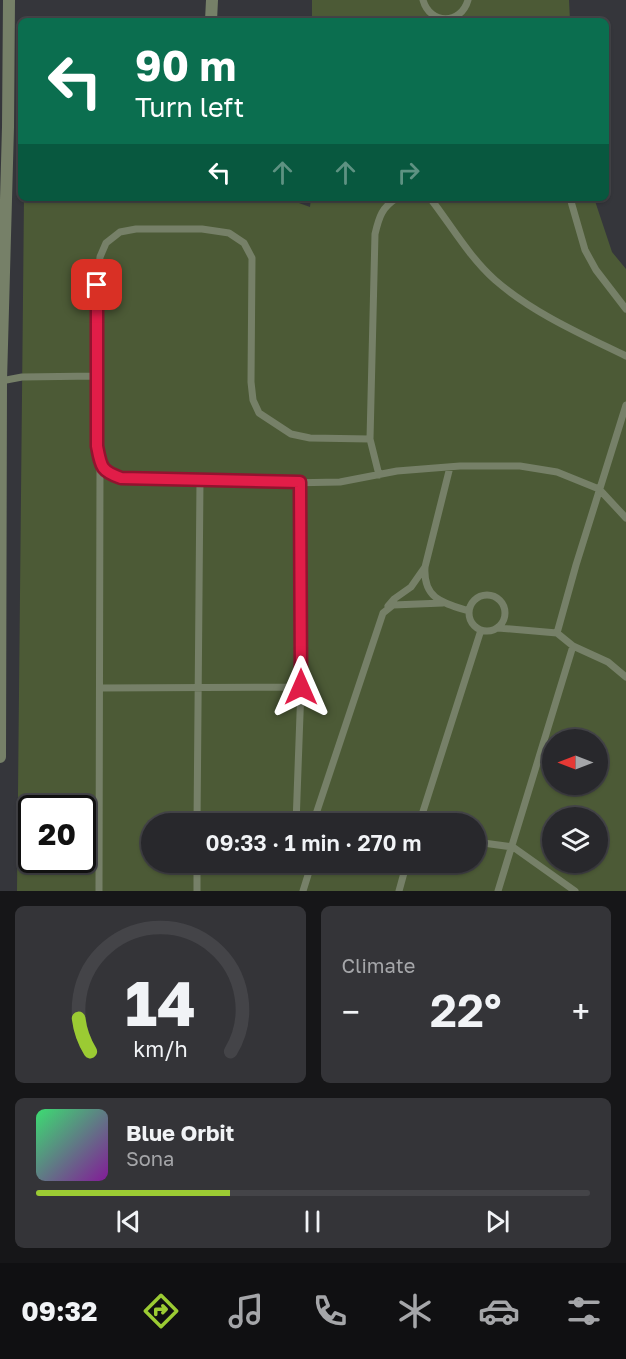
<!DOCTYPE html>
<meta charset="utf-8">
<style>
body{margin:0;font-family:"Golos Text",sans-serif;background:#343438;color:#f1f3f6;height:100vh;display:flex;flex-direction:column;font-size:22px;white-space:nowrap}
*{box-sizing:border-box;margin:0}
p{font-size:20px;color:#a5a6a9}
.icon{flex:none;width:33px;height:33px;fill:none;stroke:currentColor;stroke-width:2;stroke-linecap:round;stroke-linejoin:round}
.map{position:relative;height:891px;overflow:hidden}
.side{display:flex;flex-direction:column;gap:15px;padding:15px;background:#161618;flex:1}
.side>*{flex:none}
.hud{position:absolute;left:18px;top:18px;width:591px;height:183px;border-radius:9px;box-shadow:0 2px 4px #0004,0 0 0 2px #444448;background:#0b6e4f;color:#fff;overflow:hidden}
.needle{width:39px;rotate:270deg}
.controls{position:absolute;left:542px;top:729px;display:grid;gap:12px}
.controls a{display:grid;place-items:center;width:66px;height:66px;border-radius:50%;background:#28282c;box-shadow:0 2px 4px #0004,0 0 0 2px #444448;font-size:30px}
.speed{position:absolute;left:18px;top:795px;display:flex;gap:12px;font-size:30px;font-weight:700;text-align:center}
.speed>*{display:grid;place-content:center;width:78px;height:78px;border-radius:50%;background:#28282c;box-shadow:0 2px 4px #0004,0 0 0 2px #444448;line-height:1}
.speed .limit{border:3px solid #111;border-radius:9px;background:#fff;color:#111}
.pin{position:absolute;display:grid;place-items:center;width:51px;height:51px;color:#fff;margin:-26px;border-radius:12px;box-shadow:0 3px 9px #0006}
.me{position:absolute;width:66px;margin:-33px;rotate:0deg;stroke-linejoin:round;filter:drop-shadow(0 0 4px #0008)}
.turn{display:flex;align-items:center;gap:21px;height:126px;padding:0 18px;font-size:27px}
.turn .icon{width:78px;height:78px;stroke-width:2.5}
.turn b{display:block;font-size:42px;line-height:51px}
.lanes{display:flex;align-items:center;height:57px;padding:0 18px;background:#0003;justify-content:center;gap:30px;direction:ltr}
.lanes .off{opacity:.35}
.big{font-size:45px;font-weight:600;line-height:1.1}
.side .widget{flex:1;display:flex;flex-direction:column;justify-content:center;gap:9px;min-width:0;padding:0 21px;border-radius:9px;background:#343438}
.side .dial{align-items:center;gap:0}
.dial svg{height:156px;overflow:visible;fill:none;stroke:#444448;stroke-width:7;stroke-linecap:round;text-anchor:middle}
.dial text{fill:#f1f3f6;stroke:none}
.song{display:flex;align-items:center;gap:18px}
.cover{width:72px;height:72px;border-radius:9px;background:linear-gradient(135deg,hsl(140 70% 55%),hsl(290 70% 35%))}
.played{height:6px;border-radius:3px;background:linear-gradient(90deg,#9bcb33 35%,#444448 35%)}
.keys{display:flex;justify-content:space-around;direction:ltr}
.heat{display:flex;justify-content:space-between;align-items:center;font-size:33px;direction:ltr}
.side .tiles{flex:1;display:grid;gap:15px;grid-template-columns:1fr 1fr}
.widget:last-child{grid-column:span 2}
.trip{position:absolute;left:141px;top:813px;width:345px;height:60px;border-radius:30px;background:#28282c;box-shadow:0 2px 4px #0004,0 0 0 2px #444448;font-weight:600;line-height:60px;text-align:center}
.tabs{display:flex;height:96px;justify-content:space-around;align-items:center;background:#101012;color:#a5a6a9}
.tabs .icon{width:42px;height:42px}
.tabs .current{color:#9bcb33}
.tabs b{font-size:27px;color:#f1f3f6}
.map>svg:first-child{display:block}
.green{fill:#4c5a36;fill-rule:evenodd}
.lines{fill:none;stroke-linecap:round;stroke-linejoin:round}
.service{stroke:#768068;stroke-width:7}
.minor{stroke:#768068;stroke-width:12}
.route-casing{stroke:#92132f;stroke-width:15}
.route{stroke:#e11d48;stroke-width:10}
</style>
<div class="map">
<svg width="626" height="891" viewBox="0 0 626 891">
<rect width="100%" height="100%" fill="#35363b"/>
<path class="green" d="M312,0H569L570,21H312Z
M24,198H285L310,207L311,198H594L612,252L626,269V891H17ZM552,740H597V784H552ZM32,808H82V860H32ZM552,818H597V862H552ZM152,824H476V862H152Z"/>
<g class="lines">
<path class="service" d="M423,0C430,25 461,25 468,0
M430,198C451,225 469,257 495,280C533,313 581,334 626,356
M570,198L585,250L596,270L626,309
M1,381L22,377L96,376
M370,439L310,438L291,434L259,413L253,400L251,382L252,258L244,243L229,233L202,229H136L120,232L106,243L100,257L97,285V446C101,467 101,471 121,478L287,483L340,482L397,471L460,466H520L557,472L599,489L626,518
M450,467L425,567C423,599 443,603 469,611
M379,475L370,439L375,234C379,217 382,207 397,198
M469 613a18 18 0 1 1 36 0a18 18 0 1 1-36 0Z
M388,606L394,599L411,587L425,567
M498,628L557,633L573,646L608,662L626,677
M557,633L576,565L626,405
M100,688L301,687
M297,816L315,817
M197,824L200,480
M296,824L301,687L300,482
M321,824L315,817L383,613L393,605L443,603
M419,824L481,630
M476,842L513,847L575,891
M99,891L100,466
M197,891V862
M303,891L312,862
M399,891L407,862
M498,891L573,646"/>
<path class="minor" d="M211,21L212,0
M0,757L1,381L8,127L9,0"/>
</g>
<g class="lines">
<defs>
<path id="route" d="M97,285V446C101,467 101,471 121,478L300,482L301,687"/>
</defs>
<use href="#route" class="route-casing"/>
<use href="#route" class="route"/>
</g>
</svg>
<div class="controls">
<a><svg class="needle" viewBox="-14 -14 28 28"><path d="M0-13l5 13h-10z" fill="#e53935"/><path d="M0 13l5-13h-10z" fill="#a5a6a9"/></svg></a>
<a><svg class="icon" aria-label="layers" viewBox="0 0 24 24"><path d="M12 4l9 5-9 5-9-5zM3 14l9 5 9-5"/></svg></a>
</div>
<div class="speed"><div class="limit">20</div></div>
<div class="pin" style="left:97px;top:285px;background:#d93025"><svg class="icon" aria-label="arrive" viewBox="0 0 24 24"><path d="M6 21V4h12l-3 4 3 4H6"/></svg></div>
<svg class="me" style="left:301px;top:687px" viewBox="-20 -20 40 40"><path d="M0-17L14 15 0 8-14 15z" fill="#e11d48" stroke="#fff" stroke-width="4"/></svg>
<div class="trip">09:33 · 1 min · 270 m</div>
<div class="hud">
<div class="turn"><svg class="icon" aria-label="left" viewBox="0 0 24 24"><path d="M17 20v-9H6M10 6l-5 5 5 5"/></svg><div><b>90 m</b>Turn left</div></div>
<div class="lanes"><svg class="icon" aria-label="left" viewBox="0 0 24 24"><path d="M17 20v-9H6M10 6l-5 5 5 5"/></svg><svg class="icon off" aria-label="ahead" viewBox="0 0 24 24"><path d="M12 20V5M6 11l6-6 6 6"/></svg><svg class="icon off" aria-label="ahead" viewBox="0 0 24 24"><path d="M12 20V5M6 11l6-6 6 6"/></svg><svg class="icon off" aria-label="right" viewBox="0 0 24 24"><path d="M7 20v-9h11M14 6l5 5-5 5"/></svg></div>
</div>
</div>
<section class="side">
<div class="tiles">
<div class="widget dial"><svg viewBox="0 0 100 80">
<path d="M14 69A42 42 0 1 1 86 69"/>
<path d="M14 69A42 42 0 0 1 8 52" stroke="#9bcb33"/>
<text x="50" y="56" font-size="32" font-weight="700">14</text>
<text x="50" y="72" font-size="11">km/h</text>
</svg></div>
<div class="widget"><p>Climate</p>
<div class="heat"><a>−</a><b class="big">22°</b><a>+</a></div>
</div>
<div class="widget">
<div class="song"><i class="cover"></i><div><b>Blue Orbit</b><p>Sona</p></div></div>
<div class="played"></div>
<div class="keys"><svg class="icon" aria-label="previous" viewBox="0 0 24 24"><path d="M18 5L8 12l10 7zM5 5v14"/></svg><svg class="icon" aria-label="pause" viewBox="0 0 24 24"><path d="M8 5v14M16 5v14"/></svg><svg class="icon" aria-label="next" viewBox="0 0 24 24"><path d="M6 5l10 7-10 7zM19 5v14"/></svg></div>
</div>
</div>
</section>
<nav class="tabs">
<b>09:32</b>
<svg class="icon current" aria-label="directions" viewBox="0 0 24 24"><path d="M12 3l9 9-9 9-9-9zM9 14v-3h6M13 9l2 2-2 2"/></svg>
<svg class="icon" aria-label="music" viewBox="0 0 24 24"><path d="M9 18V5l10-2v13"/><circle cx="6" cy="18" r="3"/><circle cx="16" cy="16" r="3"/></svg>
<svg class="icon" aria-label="phone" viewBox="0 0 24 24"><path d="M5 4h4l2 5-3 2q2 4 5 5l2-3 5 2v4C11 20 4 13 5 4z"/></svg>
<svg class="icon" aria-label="climate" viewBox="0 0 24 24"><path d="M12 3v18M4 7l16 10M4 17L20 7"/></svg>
<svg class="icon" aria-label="car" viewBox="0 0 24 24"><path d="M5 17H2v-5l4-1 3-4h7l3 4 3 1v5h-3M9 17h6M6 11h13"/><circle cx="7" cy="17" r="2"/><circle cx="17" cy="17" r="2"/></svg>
<svg class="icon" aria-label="filters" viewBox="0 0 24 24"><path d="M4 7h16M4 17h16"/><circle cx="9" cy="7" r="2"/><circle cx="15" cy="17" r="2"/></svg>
</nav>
